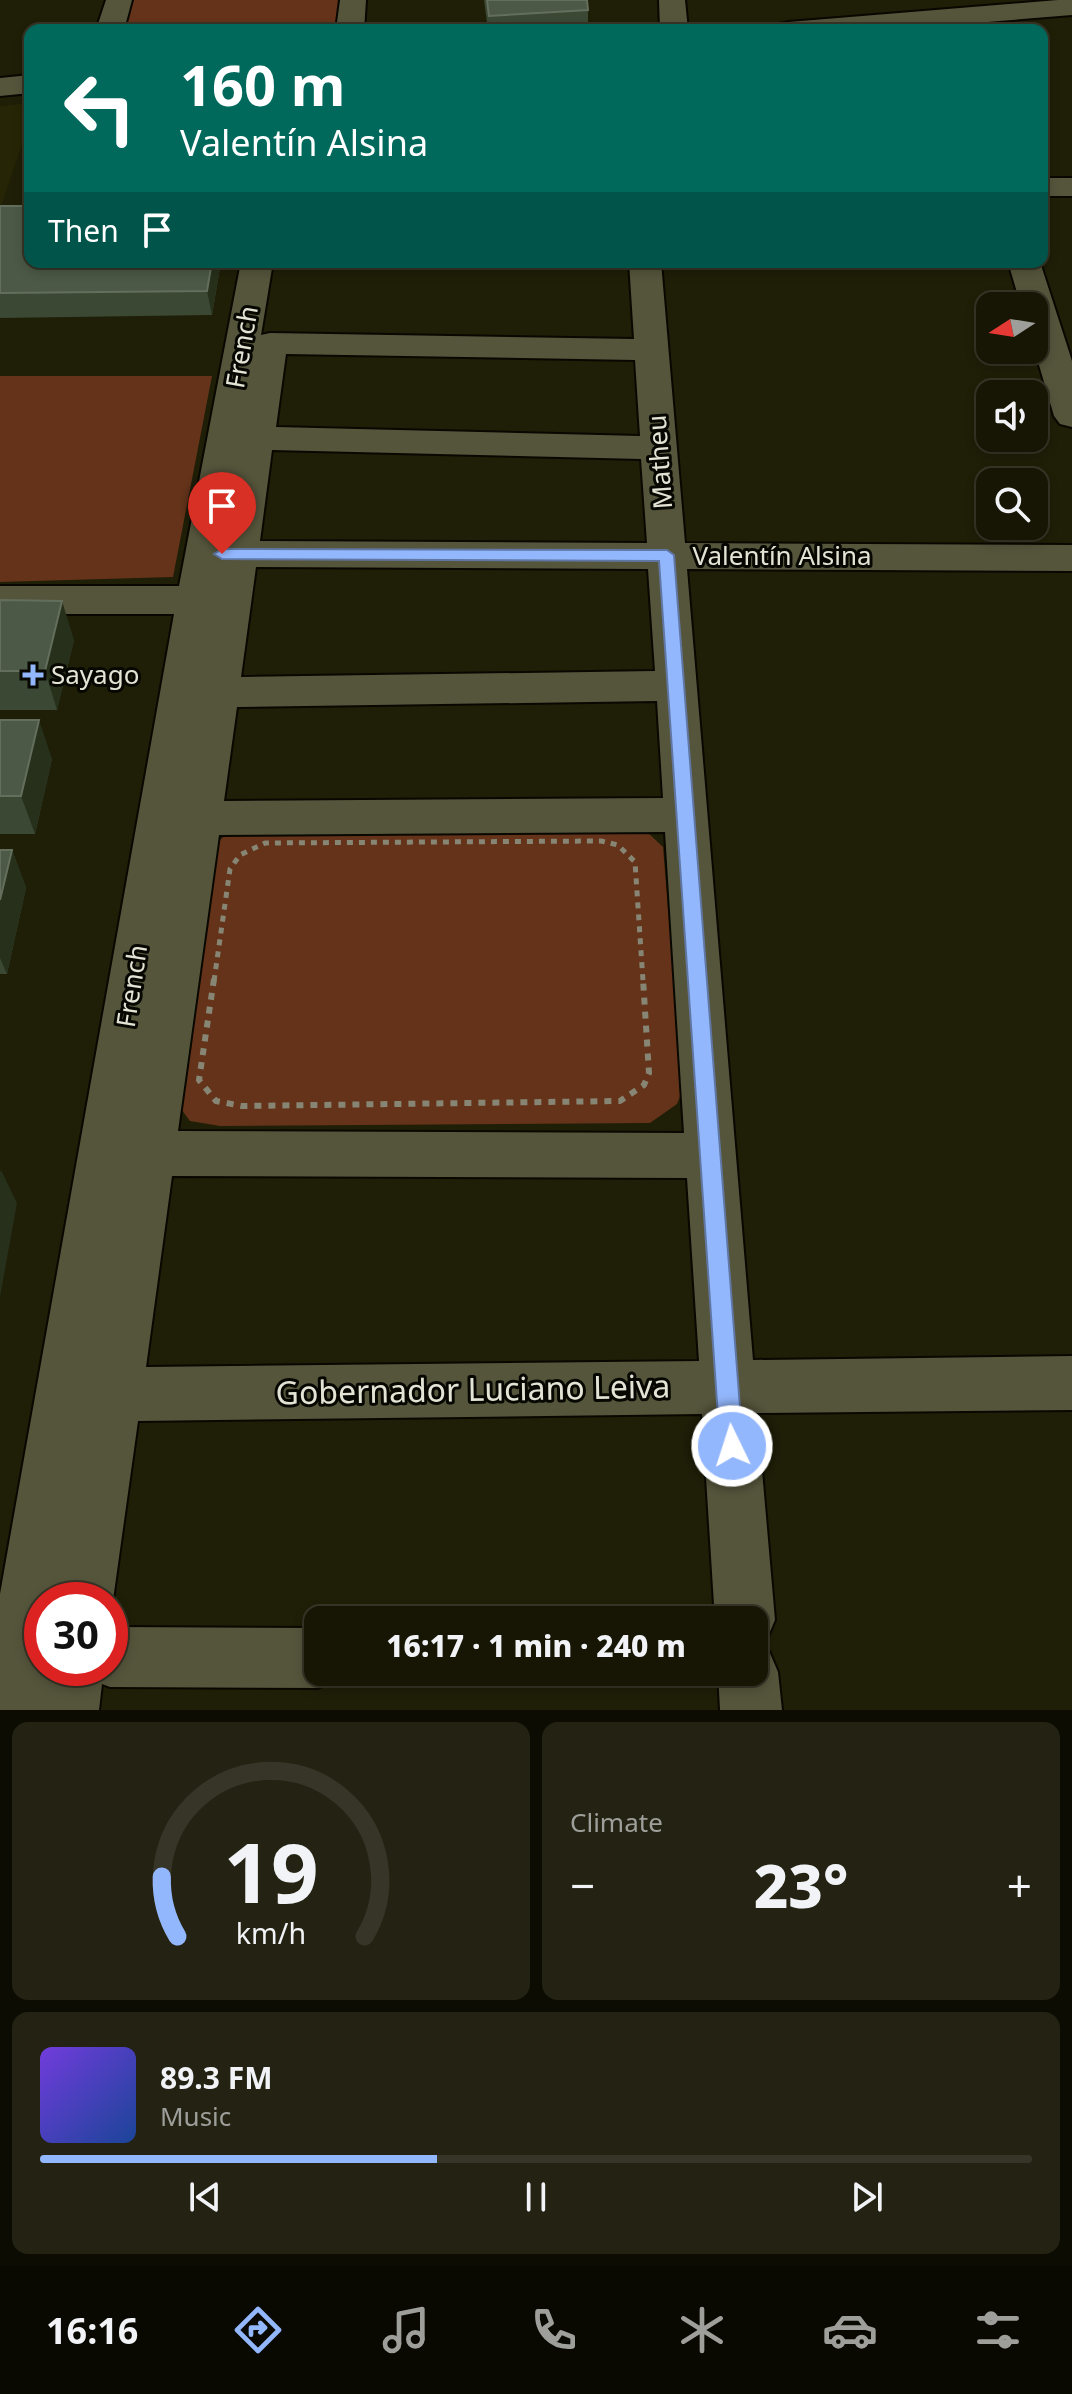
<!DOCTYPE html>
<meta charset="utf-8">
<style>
body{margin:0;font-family:"Noto Sans",sans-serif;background:#242313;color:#f1f3f6;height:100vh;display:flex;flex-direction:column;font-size:30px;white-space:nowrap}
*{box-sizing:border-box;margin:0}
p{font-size:26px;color:#9e9f9a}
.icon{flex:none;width:44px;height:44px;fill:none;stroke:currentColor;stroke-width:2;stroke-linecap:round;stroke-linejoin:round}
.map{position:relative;height:1710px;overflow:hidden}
.side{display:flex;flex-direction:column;gap:12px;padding:12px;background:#0d0c03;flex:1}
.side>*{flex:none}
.hud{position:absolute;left:24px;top:24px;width:1024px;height:244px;border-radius:16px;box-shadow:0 4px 12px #0003,0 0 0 2px #363527;background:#00695c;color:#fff;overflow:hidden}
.needle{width:52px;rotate:258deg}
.fabs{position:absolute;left:976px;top:292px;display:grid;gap:16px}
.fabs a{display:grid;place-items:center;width:72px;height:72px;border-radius:16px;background:#171605;box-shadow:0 4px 12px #0003,0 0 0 2px #363527;font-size:40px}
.speed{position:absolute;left:24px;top:1582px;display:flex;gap:16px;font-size:40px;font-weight:700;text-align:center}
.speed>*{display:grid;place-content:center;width:104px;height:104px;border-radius:50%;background:#171605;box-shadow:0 4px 12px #0003,0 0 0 2px #363527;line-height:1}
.speed .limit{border:12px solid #d22;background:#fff;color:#111}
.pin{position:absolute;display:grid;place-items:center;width:68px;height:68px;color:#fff;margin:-82px -34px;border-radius:50% 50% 50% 0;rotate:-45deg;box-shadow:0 0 8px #0007}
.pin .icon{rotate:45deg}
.me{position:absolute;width:88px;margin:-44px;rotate:356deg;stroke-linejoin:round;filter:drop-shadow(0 0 6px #0008)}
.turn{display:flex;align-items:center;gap:28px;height:168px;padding:0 24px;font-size:36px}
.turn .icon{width:104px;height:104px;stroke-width:2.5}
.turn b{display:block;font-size:56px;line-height:68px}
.then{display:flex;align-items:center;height:76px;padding:0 24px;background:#0003;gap:16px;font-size:30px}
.big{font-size:60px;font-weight:800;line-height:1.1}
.side .widget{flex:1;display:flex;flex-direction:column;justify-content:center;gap:12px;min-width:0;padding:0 28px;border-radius:16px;background:#242313}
.side .dial{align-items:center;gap:0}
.dial svg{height:208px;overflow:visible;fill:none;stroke:#363527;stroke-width:7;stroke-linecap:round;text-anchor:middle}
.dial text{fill:#f1f3f6;stroke:none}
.song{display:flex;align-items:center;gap:24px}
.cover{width:96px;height:96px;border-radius:12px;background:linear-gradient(135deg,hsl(260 70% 55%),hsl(220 70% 35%))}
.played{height:8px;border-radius:4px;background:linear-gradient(90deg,#93b7fd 40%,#363527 40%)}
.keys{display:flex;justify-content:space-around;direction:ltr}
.heat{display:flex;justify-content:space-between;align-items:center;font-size:44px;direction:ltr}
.side .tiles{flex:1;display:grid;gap:12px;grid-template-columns:1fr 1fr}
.widget:last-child{grid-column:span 2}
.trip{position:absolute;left:304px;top:1606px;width:464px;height:80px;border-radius:16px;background:#171605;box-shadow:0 4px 12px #0003,0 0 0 2px #363527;font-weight:800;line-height:80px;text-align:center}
.tab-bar{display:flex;height:128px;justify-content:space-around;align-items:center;background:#090902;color:#9e9f9a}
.tab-bar .icon{width:56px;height:56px}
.tab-bar .current{color:#93b7fd}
.tab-bar b{font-size:36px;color:#f1f3f6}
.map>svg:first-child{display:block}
.built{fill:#262505}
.green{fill:#64331a}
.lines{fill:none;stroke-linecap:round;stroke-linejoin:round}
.street-casing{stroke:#090800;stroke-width:4}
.path-far1{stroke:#878674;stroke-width:5;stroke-dasharray:6 6;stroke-linecap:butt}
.path{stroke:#878674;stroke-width:6;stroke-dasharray:7 7;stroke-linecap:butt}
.street{fill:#55553c;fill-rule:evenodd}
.wall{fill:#3a4834}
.shaded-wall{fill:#27301b}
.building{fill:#4c5946;stroke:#646e5c;stroke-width:2}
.route{fill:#93b7fd;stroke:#6077a4;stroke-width:2}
.poi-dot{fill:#93b7fd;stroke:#080802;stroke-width:3}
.labels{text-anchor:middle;stroke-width:6;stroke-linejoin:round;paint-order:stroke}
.street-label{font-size:26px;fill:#e4e4d6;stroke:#080802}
.poi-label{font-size:26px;fill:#e4e4d6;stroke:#080802;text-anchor:start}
.near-street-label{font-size:32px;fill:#e4e4d6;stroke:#080802}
</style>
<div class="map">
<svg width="1072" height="1710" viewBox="0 0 1072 1710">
<rect width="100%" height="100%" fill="#1f1e07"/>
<path class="built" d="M30,103V121L0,209V106Z"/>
<path class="green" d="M119,0H353L350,30H110Z
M0,376H212L173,577L0,582Z
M249,824L644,829L663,847L683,1089L677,1104L650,1123L220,1126L190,1121L172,1097L209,854L222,838Z"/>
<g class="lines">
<defs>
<path id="street" d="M106,0H132L124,30H96Z
M340,0H366L364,30H336Z
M659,0H685L688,30H660Z
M1058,0H1072V15L890,30H775L779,24L789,22Z
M30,75V93L0,96V78Z
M1042,178H1072V196H1042Z
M241,262H273L261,335L270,333L634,339L629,262H661L685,543L1072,545V571L687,569L753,1360L1072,1356V1410L757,1413L775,1620L766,1641L756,1645L769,1651L778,1672L782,1710H720L718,1672H754V1620H715L702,1414L138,1421L113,1600L110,1608V1600H42V1668H110V1627L318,1628V1672H342L339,1679L318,1688L110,1687L102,1684L99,1710H0V1594L174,614H0V586H179ZM286,354L635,360L640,436L276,427ZM272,450L641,459L647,543L260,541ZM256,567L648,569L655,671L241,677ZM657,701L663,798L224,801L237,707ZM665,832L684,1133L178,1131L219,835ZM172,1176L687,1178L699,1361L146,1367Z
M1008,262H1040L1072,361V427L1060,424L1054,416L1034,348V306H1021Z"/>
</defs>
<use href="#street" class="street-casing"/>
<path class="path-far1" d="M214,981L230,869L240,855L265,843L601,841L618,845L635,862L643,981"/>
<path class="path" d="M214,979L199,1080L216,1101L242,1106L620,1101L644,1085L649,1073L643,979"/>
<use href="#street" class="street"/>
</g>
<path class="wall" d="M484,0H587L588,10V30H488Z
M0,206L30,262H221L212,315L0,318Z
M0,600L74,640L57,710H0Z
M0,720L52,759L35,834H0Z
M0,850H12L26,888L7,974H0Z"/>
<path class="shaded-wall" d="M212,262H221L212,315L207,291Z
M62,601L74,640L57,710L45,671Z
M39,720L52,759L35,834L21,796Z
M12,850L26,888L7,974L0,958V900Z
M1,1170L17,1203L0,1297V1173Z"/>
<path class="building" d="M487,0H587L588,10L489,16Z
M0,206H30V262H212L207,291L0,293Z
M0,600L62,601L45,671H0Z
M0,720H39L21,796H0Z
M0,850H12L0,900Z"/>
<path class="route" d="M222,549L667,550L674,555L743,1446L740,1454L732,1457L724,1454L720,1446L659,561L222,559L214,554Z"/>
<path class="poi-dot" d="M29 663h8v8h8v8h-8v8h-8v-8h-8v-8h8z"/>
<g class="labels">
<g class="street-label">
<text transform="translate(242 347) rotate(-80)" y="9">French</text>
<text transform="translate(660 462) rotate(-94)" y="9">Matheu</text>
<text x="782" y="565">Valentín Alsina</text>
<text transform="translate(132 986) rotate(-81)" y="9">French</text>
</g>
<g class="poi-label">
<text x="51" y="684">Sayago</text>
</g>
<g class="near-street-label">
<text transform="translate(473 1390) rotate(-1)" y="11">Gobernador Luciano Leiva</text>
</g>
</g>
</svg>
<div class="fabs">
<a><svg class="needle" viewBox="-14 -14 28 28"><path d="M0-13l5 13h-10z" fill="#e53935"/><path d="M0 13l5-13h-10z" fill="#9e9f9a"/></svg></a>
<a><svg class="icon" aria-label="sound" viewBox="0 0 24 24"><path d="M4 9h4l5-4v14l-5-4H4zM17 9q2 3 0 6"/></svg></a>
<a><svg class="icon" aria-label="search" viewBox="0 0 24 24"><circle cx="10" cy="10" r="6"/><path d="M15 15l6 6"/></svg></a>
</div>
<div class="speed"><div class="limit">30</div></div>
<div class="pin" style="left:222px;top:554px;background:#d93025"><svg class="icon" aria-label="arrive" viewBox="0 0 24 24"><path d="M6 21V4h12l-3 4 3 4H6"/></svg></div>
<svg class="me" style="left:732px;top:1446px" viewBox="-20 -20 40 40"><circle r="17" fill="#93b7fd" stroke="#fff" stroke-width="3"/><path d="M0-11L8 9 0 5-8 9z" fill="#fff"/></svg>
<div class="trip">16:17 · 1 min · 240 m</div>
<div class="hud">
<div class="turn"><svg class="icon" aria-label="left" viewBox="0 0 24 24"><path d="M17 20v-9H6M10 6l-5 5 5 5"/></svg><div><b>160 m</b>Valentín Alsina</div></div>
<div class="then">Then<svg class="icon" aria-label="arrive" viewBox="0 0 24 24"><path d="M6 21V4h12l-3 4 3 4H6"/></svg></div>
</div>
</div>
<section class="side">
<div class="tiles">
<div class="widget dial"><svg viewBox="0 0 100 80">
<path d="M14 69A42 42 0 1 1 86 69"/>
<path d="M14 69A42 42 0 0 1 8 46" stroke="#93b7fd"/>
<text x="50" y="56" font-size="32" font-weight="700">19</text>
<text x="50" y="72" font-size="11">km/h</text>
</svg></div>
<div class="widget"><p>Climate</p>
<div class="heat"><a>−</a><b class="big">23°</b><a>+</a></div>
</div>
<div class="widget">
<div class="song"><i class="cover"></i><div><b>89.3 FM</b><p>Music</p></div></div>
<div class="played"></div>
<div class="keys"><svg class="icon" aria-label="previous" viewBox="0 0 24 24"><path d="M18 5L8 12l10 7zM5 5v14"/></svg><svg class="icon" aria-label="pause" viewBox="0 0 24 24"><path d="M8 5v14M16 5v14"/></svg><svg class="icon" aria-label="next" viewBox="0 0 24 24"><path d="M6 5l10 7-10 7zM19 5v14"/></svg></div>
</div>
</div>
</section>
<nav class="tab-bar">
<b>16:16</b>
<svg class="icon current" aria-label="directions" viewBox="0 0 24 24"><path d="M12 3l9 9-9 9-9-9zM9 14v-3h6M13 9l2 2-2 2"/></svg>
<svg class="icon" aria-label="music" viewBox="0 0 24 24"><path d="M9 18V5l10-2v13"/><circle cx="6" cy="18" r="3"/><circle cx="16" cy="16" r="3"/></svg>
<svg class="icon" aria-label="phone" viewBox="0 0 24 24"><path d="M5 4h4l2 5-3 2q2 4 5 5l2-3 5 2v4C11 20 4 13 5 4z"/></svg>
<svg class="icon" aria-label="climate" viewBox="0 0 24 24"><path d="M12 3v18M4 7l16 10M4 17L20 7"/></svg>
<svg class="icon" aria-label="car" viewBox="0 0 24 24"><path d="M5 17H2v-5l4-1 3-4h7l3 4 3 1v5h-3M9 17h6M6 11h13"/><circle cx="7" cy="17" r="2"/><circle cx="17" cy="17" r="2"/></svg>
<svg class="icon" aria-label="filters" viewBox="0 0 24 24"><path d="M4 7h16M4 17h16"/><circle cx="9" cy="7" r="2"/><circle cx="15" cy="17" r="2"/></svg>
</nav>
